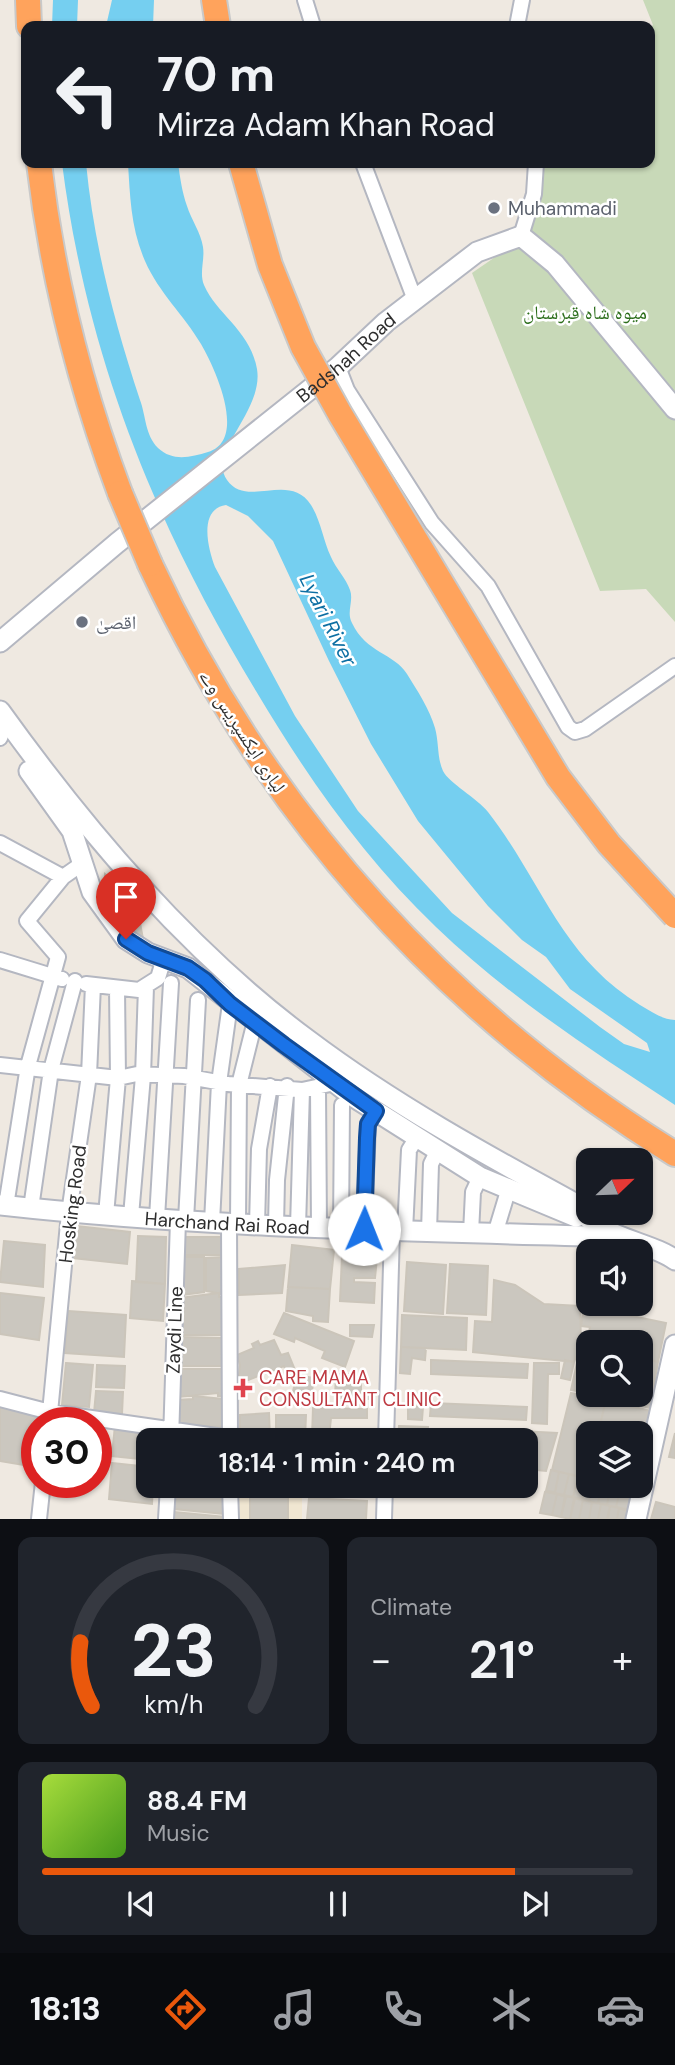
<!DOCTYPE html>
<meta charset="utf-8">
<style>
body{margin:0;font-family:"DM Sans","Noto Naskh Arabic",sans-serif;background:#20242c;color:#f1f3f6;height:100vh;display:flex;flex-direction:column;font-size:26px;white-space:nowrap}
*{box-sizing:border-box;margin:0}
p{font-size:23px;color:#9ea1a6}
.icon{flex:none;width:38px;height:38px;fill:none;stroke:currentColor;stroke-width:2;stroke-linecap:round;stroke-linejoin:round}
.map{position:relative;height:1519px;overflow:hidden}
.side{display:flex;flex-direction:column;gap:18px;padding:18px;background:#0d0f14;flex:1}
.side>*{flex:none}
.top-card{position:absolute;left:21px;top:21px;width:634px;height:147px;border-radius:14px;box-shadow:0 2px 5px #0004;background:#171b24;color:#f1f3f6;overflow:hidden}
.needle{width:46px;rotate:67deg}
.tools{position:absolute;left:576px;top:1148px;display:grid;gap:14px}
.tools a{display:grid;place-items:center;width:77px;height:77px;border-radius:14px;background:#171b24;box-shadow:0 2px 5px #0004;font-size:35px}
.speed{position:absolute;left:21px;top:1407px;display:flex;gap:14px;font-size:35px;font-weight:700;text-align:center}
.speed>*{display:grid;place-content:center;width:91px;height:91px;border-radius:50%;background:#171b24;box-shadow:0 2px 5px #0004;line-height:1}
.speed .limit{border:10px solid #d22;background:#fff;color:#111}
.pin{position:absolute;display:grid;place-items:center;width:60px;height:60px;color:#fff;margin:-72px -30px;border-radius:50% 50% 50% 0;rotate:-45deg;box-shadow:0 0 7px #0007}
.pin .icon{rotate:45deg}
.me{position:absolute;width:77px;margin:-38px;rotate:1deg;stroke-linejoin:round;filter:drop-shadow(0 0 5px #0008)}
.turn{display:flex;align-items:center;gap:24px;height:147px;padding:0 21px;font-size:32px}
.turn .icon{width:91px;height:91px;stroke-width:2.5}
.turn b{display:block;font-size:49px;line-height:60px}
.big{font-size:52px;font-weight:600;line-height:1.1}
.side .tile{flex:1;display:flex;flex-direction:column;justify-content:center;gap:10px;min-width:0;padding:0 24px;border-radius:14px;background:#20242c}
.side .dial{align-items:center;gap:0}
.dial svg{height:182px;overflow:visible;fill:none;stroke:#363941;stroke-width:7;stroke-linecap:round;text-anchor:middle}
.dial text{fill:#f1f3f6;stroke:none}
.song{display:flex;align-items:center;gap:21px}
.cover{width:84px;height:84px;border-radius:10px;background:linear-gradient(135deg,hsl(80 70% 55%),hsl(100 70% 35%))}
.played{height:7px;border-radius:4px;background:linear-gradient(90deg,#ea580c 80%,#363941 80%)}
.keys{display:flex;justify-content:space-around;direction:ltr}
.heat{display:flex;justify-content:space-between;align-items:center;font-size:38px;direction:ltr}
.side .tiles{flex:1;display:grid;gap:18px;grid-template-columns:1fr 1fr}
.tile:last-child{grid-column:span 2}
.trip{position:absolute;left:136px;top:1428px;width:402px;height:70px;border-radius:14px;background:#171b24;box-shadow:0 2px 5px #0004;font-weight:600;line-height:70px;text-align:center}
.tab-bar{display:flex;height:112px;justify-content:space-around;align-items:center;background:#090b0e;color:#9ea1a6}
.tab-bar .icon{width:49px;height:49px}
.tab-bar .active{color:#ea580c}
.tab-bar b{font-size:32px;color:#f1f3f6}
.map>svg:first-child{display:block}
.education{fill:#f0e6d1}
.cemetery{fill:#c8d9b8}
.water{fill:#75cff0;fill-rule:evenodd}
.building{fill:#cbc7bf;stroke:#cbc5ba;stroke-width:2}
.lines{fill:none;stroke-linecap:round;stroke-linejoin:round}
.minor-casing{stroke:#b4b7c1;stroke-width:18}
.secondary-casing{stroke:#b4b7c1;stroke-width:23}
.motorway-casing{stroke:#c9c9c9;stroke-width:28}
.minor{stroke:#fff;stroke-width:14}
.secondary{stroke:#fff;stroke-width:19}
.motorway{stroke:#ffa35c;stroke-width:24}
.motorway-bridge-casing{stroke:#c9c9c9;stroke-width:28;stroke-linecap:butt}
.motorway-bridge{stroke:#ffa35c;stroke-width:24}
.route-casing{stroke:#114b97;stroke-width:18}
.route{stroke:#1a73e8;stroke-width:12}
.worship-dot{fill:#6b7280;stroke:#fff;stroke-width:2.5}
.health-dot{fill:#e0444e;stroke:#fff;stroke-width:2.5}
.labels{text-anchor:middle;stroke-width:5;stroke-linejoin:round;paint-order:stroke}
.worship-label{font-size:19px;fill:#5b616d;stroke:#fff;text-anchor:start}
.park-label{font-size:19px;fill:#2c6e1b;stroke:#fff}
.street-label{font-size:19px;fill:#2e2e2e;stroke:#fff}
.health-label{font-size:19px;fill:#be3a42;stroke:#fff;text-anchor:start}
.water-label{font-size:21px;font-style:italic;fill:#0d6fa3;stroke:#fff}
</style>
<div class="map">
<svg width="675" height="1519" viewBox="0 0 675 1519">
<rect width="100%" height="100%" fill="#efe9e1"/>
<path class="education" d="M230,1486H302V1519H231Z"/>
<path class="cemetery" d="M643,0H675V622L646,589L600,591L472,273C508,248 525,239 537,195C540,184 543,175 541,163H649V29L653,25Z"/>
<path class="water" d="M53,0H78L77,26H52Z
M112,0H154L153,26H106Z
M62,163H86C94,245 114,321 140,400C146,416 145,435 158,448C173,462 191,457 208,452C248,440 215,368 201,344C184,315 159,293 145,261C131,229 130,197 128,163H178C180,177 182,192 187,206C191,219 201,233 203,247C205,260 199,273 204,285C217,315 250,330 257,369C264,411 207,452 227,480C247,509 289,471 311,505C321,521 323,540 331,557C336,569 346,578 350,590C354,601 346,612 352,623C366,653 394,653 407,674C417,690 430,710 435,728C439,742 437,758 443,771C449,783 477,798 488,812C541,880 561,957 640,1005C652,1012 661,1019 675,1020V1105C592,1051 508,996 436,927C364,858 307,777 256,691C155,524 87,358 62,163ZM226,505L248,516L273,541L329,661L371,744L418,821L488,906L522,940L546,957L570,989L647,1043L650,1052L624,1044L600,1027L452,913L358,811L295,716L215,567C208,549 198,509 226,505Z"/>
<path class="building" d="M105,874L122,889L140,923L144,944L113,914L104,891Z
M76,1226L130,1232L127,1264L73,1258Z
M138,1236L166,1237L165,1284L136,1282Z
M182,1237H223V1255H182Z
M4,1241L45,1245L43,1287L0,1282Z
M292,1245L334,1250L330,1289L288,1287Z
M342,1256L377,1258L375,1278H354V1282L375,1283L374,1303L340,1301Z
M182,1257H204V1292L181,1295Z
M223,1257V1294L206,1291V1258Z
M407,1262L446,1265L443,1314L404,1311Z
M450,1264L488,1266L486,1315L447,1313Z
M285,1265L282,1293L239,1295V1269Z
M494,1280L515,1285L544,1304L580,1306L581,1345L574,1362L473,1352L475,1321L492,1322Z
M132,1281L165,1284L163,1321L130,1318Z
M288,1287L330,1289L328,1322L313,1321V1316L286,1311Z
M0,1293L44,1298L39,1340L0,1334Z
M219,1293V1297H223V1335H180L181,1298Z
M584,1306L666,1323L658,1362L640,1357V1342H587L590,1327L581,1326Z
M68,1311L126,1315L124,1357L65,1353Z
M284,1313L354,1341L345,1367L322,1358L325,1351L295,1338L294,1342L274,1334Z
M402,1315L467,1318L466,1350L401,1347Z
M350,1325H374L372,1337L350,1336Z
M180,1337L223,1338V1366H179Z
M274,1340L281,1355L288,1353L297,1375L314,1378L310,1403L291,1401L295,1382L289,1380L284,1366L238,1384L240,1365L237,1355L254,1348L252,1344L258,1341L260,1345Z
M582,1341L588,1343V1393L571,1390Z
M401,1347L426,1348L425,1360L412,1358L410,1374L400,1373Z
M640,1357L658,1362L650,1408L593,1395H640Z
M431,1360L528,1364L527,1378L431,1374Z
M565,1360L574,1362L570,1380L561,1378Z
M66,1363L93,1365L89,1407L62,1405Z
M534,1363H559V1374H548L547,1424L532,1423Z
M97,1365L125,1366L124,1388L96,1387Z
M179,1369H223V1396H218V1393L178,1397Z
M336,1374H352V1381H361V1391H370V1399L335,1398Z
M96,1391L123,1392L122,1414L94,1413Z
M571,1393L606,1400L598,1433H588V1479L552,1470Z
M193,1396L223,1399V1428L177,1423L178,1400L193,1399Z
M606,1400L651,1411L640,1455V1433H598Z
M431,1403L527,1407L526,1420L430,1416Z
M0,1406L42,1418V1423H37L36,1467L0,1461Z
M408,1406L423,1407L422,1420L408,1419Z
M313,1408L367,1409V1418H331L329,1437H312Z
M269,1413L270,1439L240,1440V1415Z
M276,1415H306L305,1439L276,1440Z
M115,1425L159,1429L158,1440H149V1460L112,1456Z
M399,1426L428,1427L427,1440H398Z
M450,1430L489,1431L488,1440H450Z
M519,1431L557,1433L546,1471L527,1469V1440H519Z
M675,1433V1458L669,1457Z
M112,1463L149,1467V1486H153L152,1504L109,1499Z
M551,1470L559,1472L555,1492L546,1491Z
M559,1472L569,1474L564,1495L555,1493Z
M569,1474L578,1476L573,1497L564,1495Z
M578,1476L587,1478L582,1499L573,1497Z
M587,1478L588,1486H592L589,1501L582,1499Z
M176,1486H224V1514L174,1509Z
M250,1486H288V1519H250Z
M592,1486H602L598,1503L589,1501Z
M602,1486H611L607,1505L598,1503Z
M611,1486H621L616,1507L607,1505Z
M621,1486L633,1489L629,1510L616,1507Z
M545,1492L557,1494L552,1515L540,1513Z
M557,1494L566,1497L561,1517L552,1515Z
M565,1496L575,1498L570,1519L561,1517Z
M309,1498L367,1501L366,1519H307Z
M574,1498L583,1500L579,1519H570Z
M583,1500L592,1502L589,1519H579Z
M592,1502L601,1504L598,1519H589Z
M656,1502L675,1507V1519H651Z
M601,1504L610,1506L607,1519H598Z
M610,1506L619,1508L617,1519H608Z
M619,1508L628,1511L626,1519H617Z
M174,1512L225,1517V1519H174Z"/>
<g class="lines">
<defs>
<path id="minor" d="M305,0L313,26
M517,26L522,0
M363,163L415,300
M521,236L534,194L536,163
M338,367L347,390L432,523L488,586L568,727L575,732L585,729L675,666
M0,738L2,733
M0,843L63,877
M0,960L62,979
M86,984L139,990L158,978L164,958
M0,1065L118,1078L137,1074L184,1076L228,1084L302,1090L335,1083
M318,1089L319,1228
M6,1206L28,1066L58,957L27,921L63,877L83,863
M31,1208L51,1070L75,981
M106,1215L118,1078L117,988
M131,1216L143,1076L146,987
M157,1218L171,983
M186,1220L198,1000
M212,1222L219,1083L230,1004
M229,1223L230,1440
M238,1223L239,1085L255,1021
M257,1225L259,1149L270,1086
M276,1226L277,1180L287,1086
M298,1227L302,1090
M341,1229L342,1105
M364,1229L368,1124L376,1111
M405,1231L409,1150L417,1137
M429,1232L431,1164L438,1150
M471,1233L473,1192L480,1177
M495,1234L508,1191
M0,1399L50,1412L230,1438
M49,1423L69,1213L89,1075L93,985
M171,1440L178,1220
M386,1440L392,1231
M230,1486L231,1519
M39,1519L43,1482
M166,1519L168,1486
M384,1519L385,1486"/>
<g id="secondary">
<path id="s1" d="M0,642L117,543L338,367L386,322L477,252L521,236L555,264L675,409"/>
<path d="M0,711C87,832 188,951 308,1040C393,1104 486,1155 580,1206C591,1236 652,1242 675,1260"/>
<path d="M29,771L72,831L92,892L126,939L148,953L188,968L352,1096L480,1177L576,1217L583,1214"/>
<path id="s2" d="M0,1205C206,1228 414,1231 621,1237"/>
<path d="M636,1519L675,1345"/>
</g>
<path id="motorway" d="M28,0L29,26
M214,0L218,26
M39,163C52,276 80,386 120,493
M150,564C266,813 441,1009 675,1154"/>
</defs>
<use href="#minor" class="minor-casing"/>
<use href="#secondary" class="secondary-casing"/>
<use href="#motorway" class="motorway-casing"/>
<use href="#minor" class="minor"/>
<use href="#secondary" class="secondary"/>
<use href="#motorway" class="motorway"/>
<defs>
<path id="motorway-bridge" d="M241,163L270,265L303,347L340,414L558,777L609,844L675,916
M120,493L150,564"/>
</defs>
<use href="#motorway-bridge" class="motorway-bridge-casing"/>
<use href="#motorway-bridge" class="motorway-bridge"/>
</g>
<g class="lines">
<defs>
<path id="route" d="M126,939L148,953L188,968L205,980L230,1004L284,1045L376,1111L368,1124L367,1138L364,1229"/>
</defs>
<use href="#route" class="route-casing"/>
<use href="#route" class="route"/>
</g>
<g class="worship-dot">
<circle cx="494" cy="208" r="7"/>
<circle cx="82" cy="622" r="7"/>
</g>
<path class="health-dot" d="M239.5 1377.5h7v7h7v7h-7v7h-7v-7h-7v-7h7z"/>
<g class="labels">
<g class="worship-label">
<text x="508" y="215">Muhammadi</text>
<text x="96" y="629">اقصیٰ</text>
</g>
<g class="park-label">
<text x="585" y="319">میوہ شاہ قبرستان</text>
</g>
<g class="street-label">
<text dy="7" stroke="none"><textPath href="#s1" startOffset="448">Badshah Road</textPath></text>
<text transform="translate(243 731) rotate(57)" y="7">لیاری ایکسپریس وے</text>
<text transform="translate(72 1204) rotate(-83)" y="7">Hosking Road</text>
<text dy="7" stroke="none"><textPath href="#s2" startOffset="228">Harchand Rai Road</textPath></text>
<text transform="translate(174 1330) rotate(-88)" y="7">Zaydi Line</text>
</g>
<g class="health-label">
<text x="259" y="1384">CARE MAMA<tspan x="259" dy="22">CONSULTANT CLINIC</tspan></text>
</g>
<g class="water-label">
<text transform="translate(328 620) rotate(63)" y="7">Lyari River</text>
</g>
</g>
</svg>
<div class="tools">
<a><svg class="needle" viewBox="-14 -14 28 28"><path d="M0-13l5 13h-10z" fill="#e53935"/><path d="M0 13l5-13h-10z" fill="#9ea1a6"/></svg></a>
<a><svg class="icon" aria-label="sound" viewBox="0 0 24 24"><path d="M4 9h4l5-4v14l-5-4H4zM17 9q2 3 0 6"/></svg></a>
<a><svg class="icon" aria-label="search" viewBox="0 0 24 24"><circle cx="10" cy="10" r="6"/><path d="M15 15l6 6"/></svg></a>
<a><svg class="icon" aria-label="layers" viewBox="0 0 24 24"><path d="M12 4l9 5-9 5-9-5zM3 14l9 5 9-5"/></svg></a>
</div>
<div class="speed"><div class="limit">30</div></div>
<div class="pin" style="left:126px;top:939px;background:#d93025"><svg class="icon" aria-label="arrive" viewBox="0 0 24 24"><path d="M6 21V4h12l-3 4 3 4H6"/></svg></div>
<svg class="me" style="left:364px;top:1229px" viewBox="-20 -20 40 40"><circle r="19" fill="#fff"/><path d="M0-13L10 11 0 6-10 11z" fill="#1a73e8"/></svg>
<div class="trip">18:14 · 1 min · 240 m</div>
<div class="top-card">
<div class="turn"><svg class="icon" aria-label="left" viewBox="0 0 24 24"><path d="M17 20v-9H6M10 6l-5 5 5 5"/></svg><div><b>70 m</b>Mirza Adam Khan Road</div></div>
</div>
</div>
<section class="side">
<div class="tiles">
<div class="tile dial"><svg viewBox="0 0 100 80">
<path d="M14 69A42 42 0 1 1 86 69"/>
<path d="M14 69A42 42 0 0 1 9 41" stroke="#ea580c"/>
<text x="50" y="56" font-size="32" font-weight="700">23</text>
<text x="50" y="72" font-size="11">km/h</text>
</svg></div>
<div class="tile"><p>Climate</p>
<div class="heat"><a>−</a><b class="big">21°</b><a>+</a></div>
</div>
<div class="tile">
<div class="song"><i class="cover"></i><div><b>88.4 FM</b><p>Music</p></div></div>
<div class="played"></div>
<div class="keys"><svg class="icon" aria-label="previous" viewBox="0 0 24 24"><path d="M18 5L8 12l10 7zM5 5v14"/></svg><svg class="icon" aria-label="pause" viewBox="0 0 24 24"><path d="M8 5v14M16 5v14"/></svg><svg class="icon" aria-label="next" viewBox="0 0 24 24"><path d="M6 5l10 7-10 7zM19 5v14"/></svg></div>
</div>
</div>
</section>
<nav class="tab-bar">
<b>18:13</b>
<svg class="icon active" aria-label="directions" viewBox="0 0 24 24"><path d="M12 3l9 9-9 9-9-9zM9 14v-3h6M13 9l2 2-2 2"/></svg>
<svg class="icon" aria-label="music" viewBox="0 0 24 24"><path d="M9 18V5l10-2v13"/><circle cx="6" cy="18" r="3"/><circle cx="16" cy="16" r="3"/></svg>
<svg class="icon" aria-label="phone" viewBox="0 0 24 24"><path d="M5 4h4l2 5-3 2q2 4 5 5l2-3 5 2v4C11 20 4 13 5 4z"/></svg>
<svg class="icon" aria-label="climate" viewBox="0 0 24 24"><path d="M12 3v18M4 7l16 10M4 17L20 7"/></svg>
<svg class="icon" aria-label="car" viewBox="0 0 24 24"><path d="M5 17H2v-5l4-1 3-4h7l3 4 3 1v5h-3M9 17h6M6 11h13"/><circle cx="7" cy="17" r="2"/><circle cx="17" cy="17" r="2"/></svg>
</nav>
